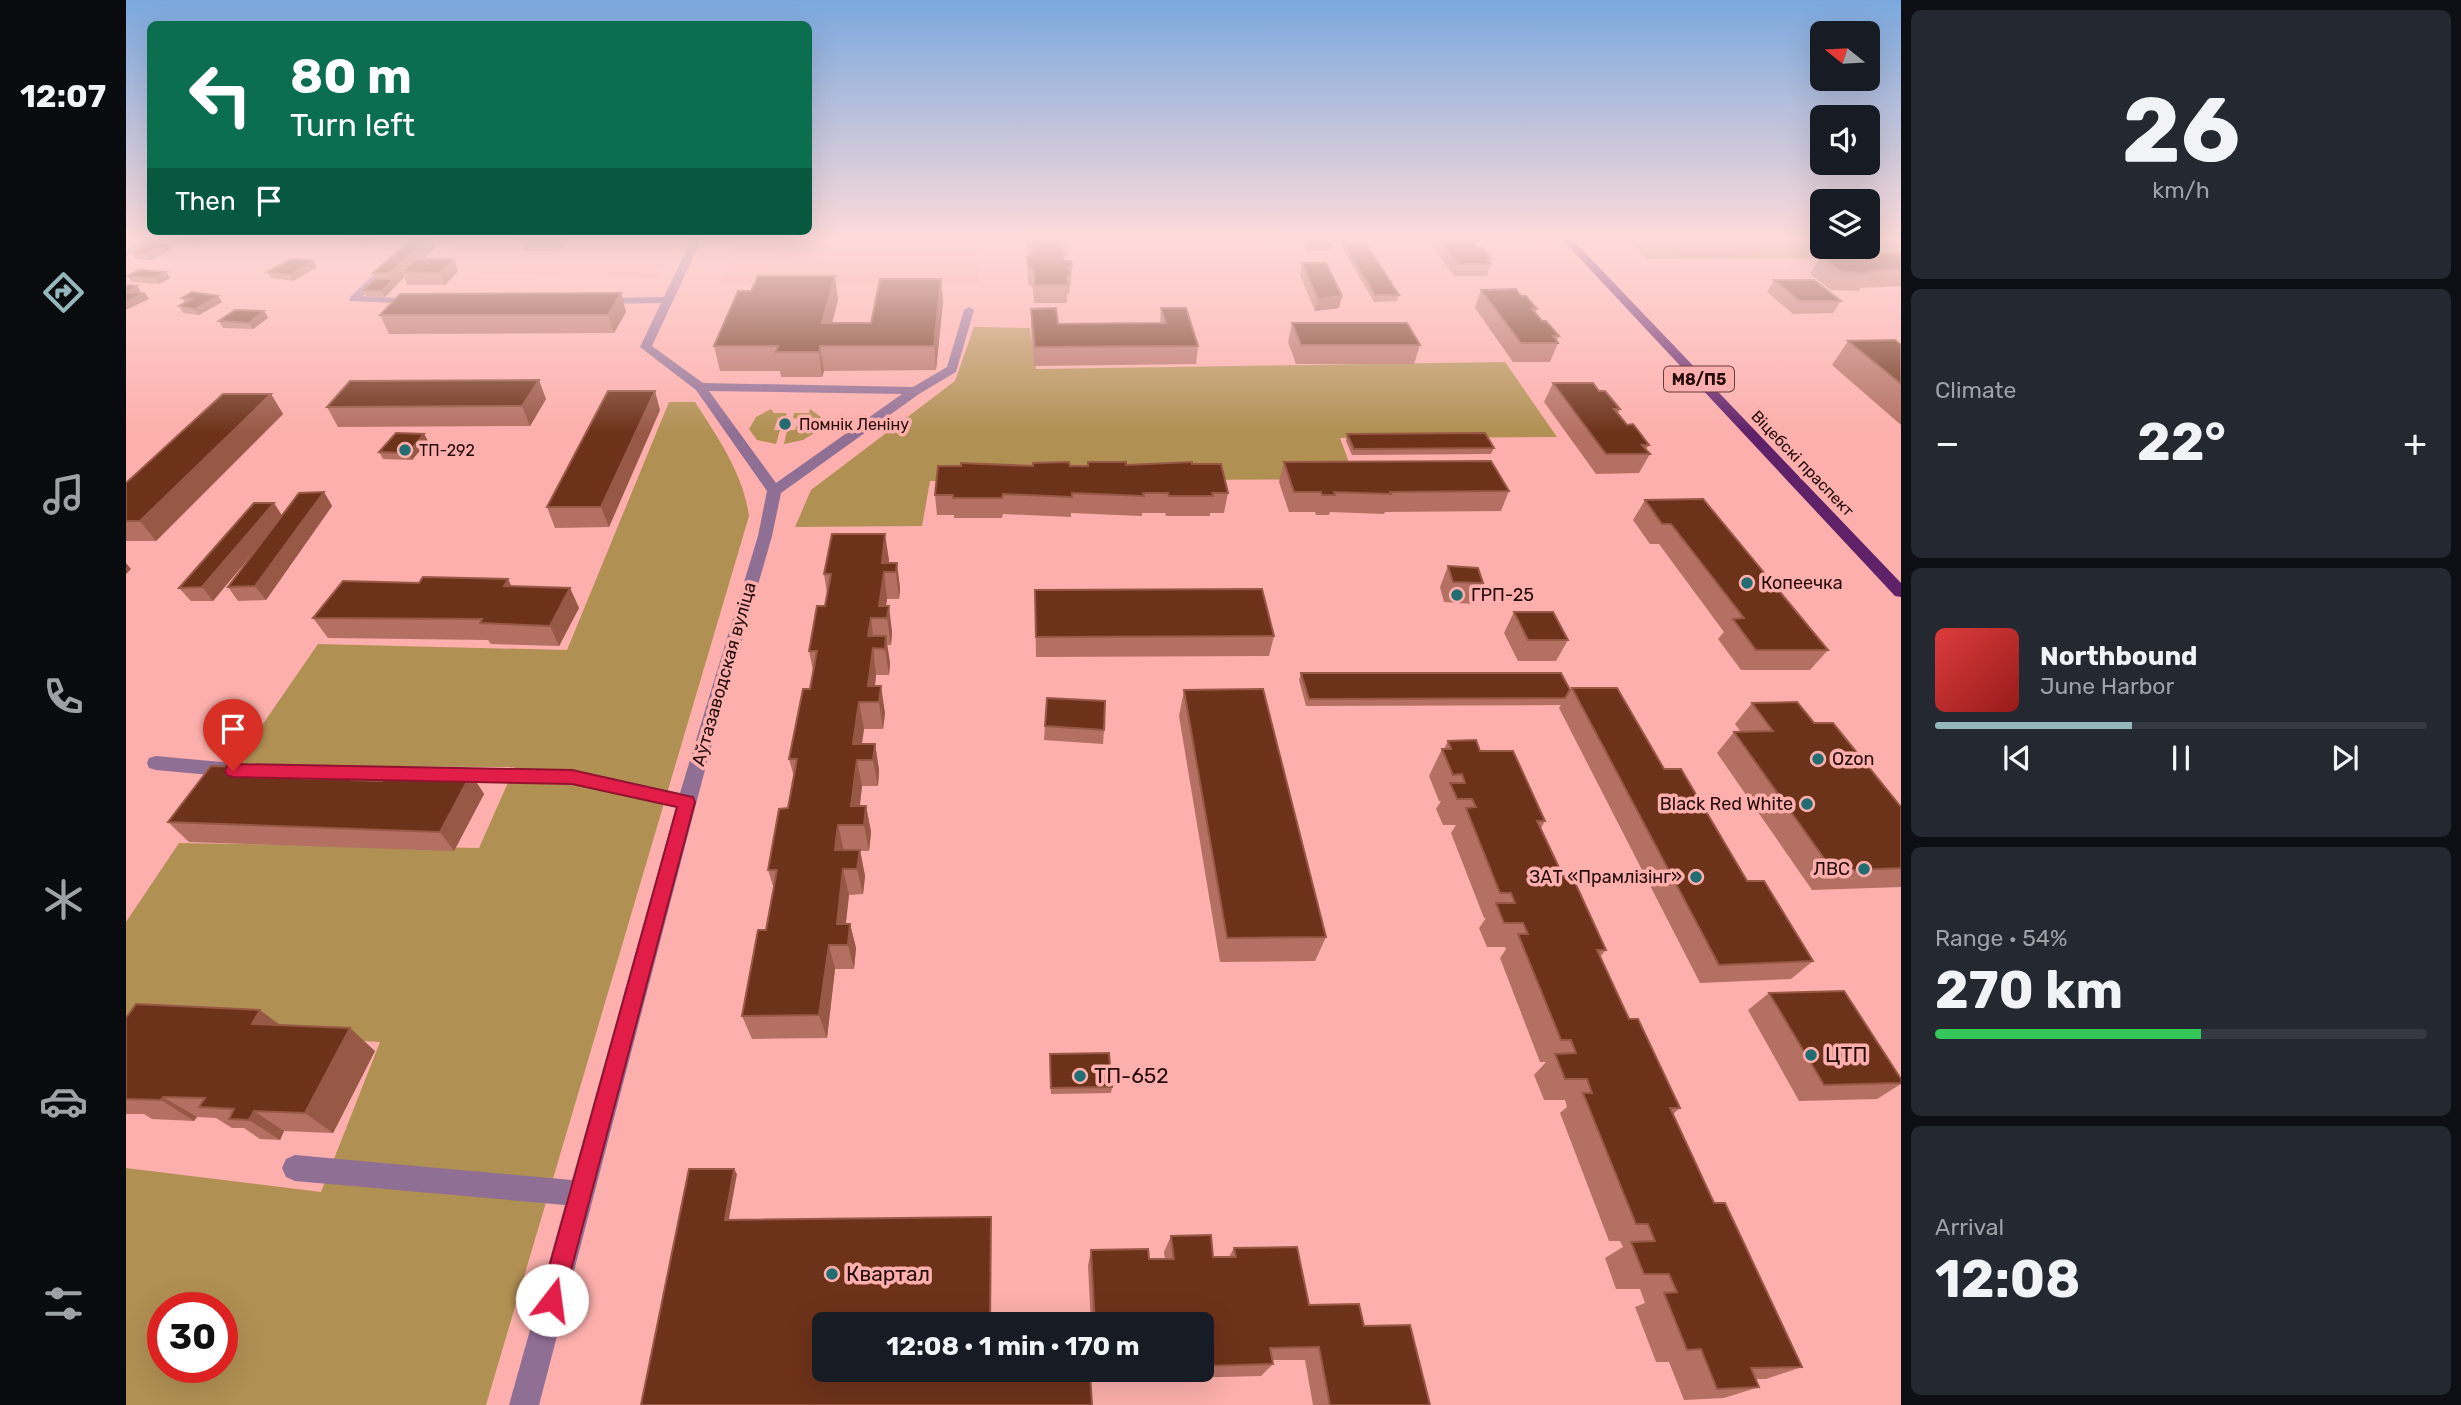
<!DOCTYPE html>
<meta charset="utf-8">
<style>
body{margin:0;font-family:Rubik,sans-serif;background:#242831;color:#f1f3f6;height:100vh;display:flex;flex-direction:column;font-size:26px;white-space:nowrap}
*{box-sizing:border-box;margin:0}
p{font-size:23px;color:#9ea1a6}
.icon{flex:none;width:38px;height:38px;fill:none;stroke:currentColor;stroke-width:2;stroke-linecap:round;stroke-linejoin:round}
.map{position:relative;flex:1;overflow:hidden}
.side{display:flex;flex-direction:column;gap:10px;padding:10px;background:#0d0f14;width:560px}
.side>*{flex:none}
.top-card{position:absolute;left:21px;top:21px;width:665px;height:214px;border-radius:10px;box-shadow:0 7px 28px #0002;background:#0b6e4f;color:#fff;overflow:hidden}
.needle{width:46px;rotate:288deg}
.fabs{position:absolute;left:1684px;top:21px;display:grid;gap:14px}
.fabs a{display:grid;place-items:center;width:70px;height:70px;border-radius:10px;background:#171b24;box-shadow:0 7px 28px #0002;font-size:35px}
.speed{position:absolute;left:21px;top:1292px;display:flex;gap:14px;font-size:35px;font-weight:700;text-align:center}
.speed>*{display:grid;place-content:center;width:91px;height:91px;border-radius:50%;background:#171b24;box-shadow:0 7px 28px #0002;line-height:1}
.speed .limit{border:10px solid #d22;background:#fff;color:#111}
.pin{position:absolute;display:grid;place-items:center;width:60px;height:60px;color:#fff;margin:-72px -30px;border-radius:50% 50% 50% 0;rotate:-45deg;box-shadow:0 0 7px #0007}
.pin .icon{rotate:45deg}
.me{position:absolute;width:77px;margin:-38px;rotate:15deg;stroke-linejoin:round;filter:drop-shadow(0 0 5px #0008)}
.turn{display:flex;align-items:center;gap:24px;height:147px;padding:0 28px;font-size:32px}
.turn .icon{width:91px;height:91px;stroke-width:2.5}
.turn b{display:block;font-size:49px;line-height:60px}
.then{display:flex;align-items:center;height:66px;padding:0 28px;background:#0003;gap:14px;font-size:26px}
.big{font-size:52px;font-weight:700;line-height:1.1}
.side .widget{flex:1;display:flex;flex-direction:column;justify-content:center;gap:10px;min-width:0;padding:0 24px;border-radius:10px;background:#242831}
.side .dial{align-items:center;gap:0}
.dial b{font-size:91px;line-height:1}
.song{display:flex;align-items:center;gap:21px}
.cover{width:84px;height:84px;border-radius:10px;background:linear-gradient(135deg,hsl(0 70% 55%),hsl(0 70% 35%))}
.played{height:7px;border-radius:4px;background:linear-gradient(90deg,#94b7bb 40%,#363941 40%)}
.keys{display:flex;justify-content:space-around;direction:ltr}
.heat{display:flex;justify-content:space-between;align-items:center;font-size:38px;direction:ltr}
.charge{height:10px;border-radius:5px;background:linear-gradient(90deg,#34c759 54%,#363941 0)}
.trip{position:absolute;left:686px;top:1312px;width:402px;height:70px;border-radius:10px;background:#171b24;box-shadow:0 7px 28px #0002;font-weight:700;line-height:70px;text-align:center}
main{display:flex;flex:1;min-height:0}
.menu{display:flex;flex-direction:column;width:126px;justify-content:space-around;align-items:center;background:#090b0e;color:#9ea1a6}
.menu .icon{width:49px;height:49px}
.menu .current{color:#94b7bb}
.menu b{font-size:32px;color:#f1f3f6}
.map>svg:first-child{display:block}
.built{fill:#f6a29f}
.green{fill:#b19053;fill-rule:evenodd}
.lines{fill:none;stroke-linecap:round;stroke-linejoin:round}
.minor{fill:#906f95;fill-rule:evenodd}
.primary{fill:#5f2269;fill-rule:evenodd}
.wall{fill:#b47063}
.shaded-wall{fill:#985846}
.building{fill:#6d321a;stroke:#985846;stroke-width:2}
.route{fill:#e11d48;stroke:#92132f;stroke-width:2}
.poi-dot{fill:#226d72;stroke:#fcafac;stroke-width:2.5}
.labels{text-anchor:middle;stroke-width:7;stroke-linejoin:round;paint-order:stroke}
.shield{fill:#fcafac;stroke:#663c3c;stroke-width:2}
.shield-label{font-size:16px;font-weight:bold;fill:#260b0c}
.far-poi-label{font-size:16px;fill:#260b0c;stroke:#fcafac;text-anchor:start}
.far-street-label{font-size:16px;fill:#260b0c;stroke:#fcafac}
.poi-label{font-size:18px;fill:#260b0c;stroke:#fcafac;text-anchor:start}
.street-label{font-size:18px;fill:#260b0c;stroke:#fcafac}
.near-poi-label{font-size:21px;fill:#260b0c;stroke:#fcafac;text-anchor:start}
</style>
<main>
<nav class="menu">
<b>12:07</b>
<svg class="icon current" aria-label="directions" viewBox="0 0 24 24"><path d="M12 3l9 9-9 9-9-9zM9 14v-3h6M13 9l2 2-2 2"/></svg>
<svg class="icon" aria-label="music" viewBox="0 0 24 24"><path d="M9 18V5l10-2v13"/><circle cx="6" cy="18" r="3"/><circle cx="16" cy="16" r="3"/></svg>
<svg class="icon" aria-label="phone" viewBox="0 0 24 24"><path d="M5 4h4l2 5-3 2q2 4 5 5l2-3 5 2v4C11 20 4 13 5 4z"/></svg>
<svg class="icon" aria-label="climate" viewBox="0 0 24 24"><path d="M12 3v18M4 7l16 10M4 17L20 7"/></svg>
<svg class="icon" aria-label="car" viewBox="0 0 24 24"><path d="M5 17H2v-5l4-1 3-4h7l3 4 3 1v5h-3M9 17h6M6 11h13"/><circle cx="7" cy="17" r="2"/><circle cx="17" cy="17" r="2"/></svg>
<svg class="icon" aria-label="filters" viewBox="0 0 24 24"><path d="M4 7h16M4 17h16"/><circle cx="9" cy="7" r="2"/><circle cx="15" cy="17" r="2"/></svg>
</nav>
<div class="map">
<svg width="1775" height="1405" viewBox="0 0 1775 1405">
<rect width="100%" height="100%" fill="#fcafac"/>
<path class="built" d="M343,236H554L531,278L304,271Z
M615,236H854L853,284H594Z"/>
<path class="green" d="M1496,236H1696V247H1741V236H1775V258L1521,259Z
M848,327L904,328L910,369L1379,362L1431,437L1214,438L1229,479L804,481L796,526L669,527L685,490L829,381Z
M543,402H569C592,438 617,473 623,516L360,1405H0V1168L195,1192L254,1042L0,1028V922L53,843L353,848L389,767L108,766L192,644L441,650ZM37,1307H96V1367H37Z
M645,409L648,413H661L659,417L652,418L648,430H654L650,444L631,440L623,429L630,417Z
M684,409L695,417L693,430L677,440L658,444L661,430H669L673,419L667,418L668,413H683Z"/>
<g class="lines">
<path class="minor" d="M29,236H42L0,256V249Z
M289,236H300L237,296L289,299L294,302L293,304L224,301V297Z
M567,236H577L526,346L577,383L787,387L821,367L838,310L843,307L848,310L830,372L793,394L655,493L646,536L581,762L413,1405H383L439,1205L169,1181L160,1177L156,1168L160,1159L169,1155L446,1180L550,807L446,784L152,778L145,776L143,771L145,766L152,764L446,770L554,793L632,536L641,491L570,390L514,347L535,303L475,304L470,301L475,298L538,297ZM583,391L776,394L650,483Z
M30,756L106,763L113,765L115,770L113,775L106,777L30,770L23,768L21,763L23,758Z"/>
<path class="primary" d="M1433,236H1443L1775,583V597L1769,596Z"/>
</g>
<path class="wall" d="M41,236H81L82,238L69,244L44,241Z
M219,236H250L238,244L221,242Z
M396,236H445L432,251H397L393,239Z
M900,236L943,238L942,256H937L938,261L946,267L945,285H944L943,294H941V303H908L907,288L902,284Z
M1015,236H1054L1053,242H1016Z
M1173,236H1200L1205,245L1204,251H1181Z
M1206,236H1235V237L1234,243H1210Z
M1299,236H1345L1352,248L1366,259L1361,276H1328Z
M1530,236H1561L1635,237L1626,255L1607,256L1606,258L1559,257L1540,247Z
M1218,244L1273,295L1271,301L1248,302L1217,250Z
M310,247L297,259H328L332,271L319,285H281L278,277L259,297L240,296L237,290L250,279L247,273Z
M44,250L25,260L10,259L6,253Z
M1705,251L1775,254V286L1734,288L1733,291L1705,290L1684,274L1695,256H1702Z
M1176,263L1213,308L1189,311L1174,275Z
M191,267L167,281L145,278L141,272Z
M2,276L44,278L33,284L6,282Z
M815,279L817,302L810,370L698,371L696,377H655L654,371H594L588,346L712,299L706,323H745Z
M1648,280L1715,301L1707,313L1667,314L1641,292Z
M1355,290L1395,296L1411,309L1409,313L1416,321L1433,336L1431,341L1432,343L1424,362H1387L1349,308Z
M495,293L500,312L488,333L263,334L254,315Z
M92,296L96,302L73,315L57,313L53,306L59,303L56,298Z
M1035,308L1072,346L1070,364L908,366L905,327V309L932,324L1034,323Z
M138,311L142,318L127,329L97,328L93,321Z
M1166,323L1294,345L1288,364H1170L1162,342Z
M1722,341L1775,345V425L1706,365Z
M1427,383L1473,391L1494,409L1492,413L1501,425L1523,445L1520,449L1524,454L1513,473L1470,474L1418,402Z
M145,394L157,414L30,541H0V483Z
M420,399L404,426L212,427L201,407Z
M534,410L483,527L429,528L421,507Z
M298,434L302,441L286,460L257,459L253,452Z
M1221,434L1368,448L1365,454L1226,455L1220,441Z
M1158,462L1383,491L1375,511L1259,512L1258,514L1204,512L1203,515H1190L1189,512H1163L1153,482Z
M1066,464L1102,493L1098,513H1084V516H1040L1039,513H1016V516L945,513V517L877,514L876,518H828V515H811L809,495L907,466Z
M198,492L206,506L140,600L112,601L102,587L134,544L87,601H65L53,588L156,515Z
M1519,500L1702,650L1684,670H1615L1592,639L1598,632L1533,544H1524L1507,520Z
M763,560L762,563H771L774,589L773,599H761L760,606L766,632L765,645H761L764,663L763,675H750L749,686L759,713L757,729H738L736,744H749L753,770L752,786H736L734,806H740L745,832L743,851H734L739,876L737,894L723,895L720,924H724L730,948L728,969H709L701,1038L626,1039L616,1016L640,930L648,889L642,870L662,808L668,777L663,759L684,689L687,671L683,651L699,606L701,593L698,574Z
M1322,566L1357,583L1348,604L1318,602L1314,587Z
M382,579L385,586L444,588L453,608L433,646L365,644L362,640L202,638L187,618L293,583Z
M909,590L1148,636L1143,656L910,657Z
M1388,612L1442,640L1430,661H1392L1378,633Z
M1175,673L1444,690L1446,688L1538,769L1621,881L1687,961L1665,979L1574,983L1433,708L1435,705L1180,706L1173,680Z
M1058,690L1200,937L1189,961L1094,962L1053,716Z
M1626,703L1688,723L1775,807V887L1686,890L1591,753L1608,732H1615L1609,724Z
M919,726L978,730L977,744L918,740Z
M1322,741L1354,751L1419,821L1415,828L1437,876L1480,950L1474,957L1503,1019L1554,1108L1547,1114L1588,1203L1676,1367L1640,1379H1630L1633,1387L1598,1398L1558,1400L1543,1362H1530L1509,1307L1519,1303L1514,1289H1490L1479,1258L1497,1247L1494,1241H1483L1434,1113L1441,1107L1439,1100H1418L1408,1075L1420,1062H1414L1374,958L1380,949L1379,947H1361L1353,928L1360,918H1358L1325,833L1330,825H1317L1310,809L1315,801H1313L1303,776L1316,749H1318Z
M345,774L358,794L328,851L63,842L42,822L180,778L200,779L227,777L230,780L256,781Z
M1643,993L1775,1079V1084L1751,1099L1673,1101L1622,1010Z
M0,1018L154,1025L249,1051L207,1133L158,1131L154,1140L134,1139L118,1128H106L90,1118L71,1117L68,1121L26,1119L18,1114H0Z
M924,1054L986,1087L985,1093L925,1094Z
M1045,1236L1087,1257H1103L1108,1248L1183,1305L1238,1326L1304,1405H1187L1179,1360H1146L1147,1364L1135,1376L1015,1379L1014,1370H1076V1325H965L962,1266L965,1250L1023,1259H1039L1038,1252Z"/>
<path class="shaded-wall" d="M69,236H81L82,238L69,244L65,238Z
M238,236H250L238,244L235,238Z
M304,236H306L310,247L283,273L276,272L278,277L259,297L256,291L267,280L264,273Z
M431,236H445L432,251L428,240Z
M41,245L44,250L25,260L21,254Z
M328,259L332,271L319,285L314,273Z
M187,261L191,267L167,281L164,275Z
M40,272L44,278L33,284L29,278Z
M709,276L712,299L700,347L696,323Z
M815,279L817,302L810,370L808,346Z
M11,286L15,292L5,298L1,292Z
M19,293L23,299L0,310V302Z
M495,293L500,312L488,333L482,315Z
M92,296L96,302L73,315L69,309Z
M1216,296L1213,308L1189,311L1192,299Z
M138,311L142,318L127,329L123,323Z
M694,346L698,371L696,377L693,352Z
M413,380L420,399L404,426L396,406Z
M529,391L534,410L483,527L475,507Z
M145,394L157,414L30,541L14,521Z
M298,434L302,441L286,460L282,453Z
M198,492L206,506L140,600L129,586Z
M148,503L157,517L87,601L76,587Z
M759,534L763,560L761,572H758L761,599L758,618L753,606Z
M0,563L5,569L0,574Z
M771,563L774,589L773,599L770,572Z
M382,579L392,600L378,586Z
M444,588L453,608L433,646L424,626Z
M763,606L766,632L765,645L761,618Z
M745,618L748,645L747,648L750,675L747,702L742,686V636Z
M760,636L764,663L763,675L759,649Z
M755,686L759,713L757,729L753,702Z
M733,702L738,729L733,760H731L736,786L731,825L725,806L727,744Z
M749,744L753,770L752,786L747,760Z
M172,769L189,789L166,778Z
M345,774L358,794L328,851L314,832Z
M740,806L745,832L743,851L738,825Z
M712,825L718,851L709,850Z
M734,850L739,876L737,894L731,869Z
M717,869L723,895L717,945L711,924Z
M724,924L730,948L728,969L722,945Z
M703,945L709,969L701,1038L693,1015Z
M134,1010L163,1032L126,1024Z
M224,1028L249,1051L207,1133L179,1113Z
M37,1097L71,1117L68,1121L35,1100Z
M128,1111L158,1131L154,1140L123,1120Z
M608,1169L611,1174L602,1224L599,1220Z"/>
<path class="building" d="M49,236H69L65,238Z
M289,236H304L264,273H247Z
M396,236H431L428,240L393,239Z
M900,236H942L943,238L935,239L938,261H945L946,267H943L944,276H941L942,285H909L908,270L902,266L901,257H906L905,243H901Z
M1178,236H1200L1205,245H1182Z
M1211,236H1235V237H1211Z
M1311,236H1345L1352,248H1357L1366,259H1361L1365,264H1332Z
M1561,236H1630L1635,237L1613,239L1615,241L1568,239Z
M21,243L41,245L21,254L6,253Z
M1218,244H1240L1273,295H1249Z
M1705,251L1775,254V269L1742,271L1744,273L1716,272L1695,256H1711Z
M165,259L187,261L164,275L141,272Z
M290,259H328L314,273L276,272Z
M1176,263H1200L1216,296L1192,299Z
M13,270L40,272L29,278L2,276Z
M632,276H709L696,323H745L754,279H815L808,346H694L693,352H650L652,346H588L612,291H625Z
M250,279H268L256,291L237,290Z
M1648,280H1688L1715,301H1674Z
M3,285L11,286L1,292L19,293L0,302V287Z
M1390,289L1395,296H1400L1411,309H1406L1416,321H1420L1433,336H1427L1432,343H1395L1355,290Z
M66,292L92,296L69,309L53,306L66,299L56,298Z
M495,293L482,315H254L274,294Z
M930,308L932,324L1040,323L1035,308H1060L1072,346L909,347L905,309Z
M109,310L138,311L123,323L93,321Z
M1166,323H1281L1294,345H1175Z
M1769,340L1775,345V384L1722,341Z
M413,380L396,406L201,407L224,381Z
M1427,383H1467L1473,391H1479L1494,409H1488L1501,425L1507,424L1523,445H1516L1524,454H1480Z
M482,391H529L475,507H421Z
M97,394H145L14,521H0V483Z
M270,433L298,434L282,453L253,452Z
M1359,433L1368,448L1228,449L1221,434Z
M1365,461L1383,491L1264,492L1265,494L1208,492L1209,495H1196L1195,492H1168L1158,462Z
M943,462L944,466H962V462H1000V465L1066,462V464H1095L1102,493H1086L1087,496H1043L1042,493H1017L1018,496L946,493V497L877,494L876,498H827V495H809L812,466H835V463L907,466V463Z
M198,492L129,586L102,587L173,493Z
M1577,499L1702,650H1630L1607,619L1618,618L1545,524H1536L1519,500Z
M128,503H148L76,587L53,588Z
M706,534H759L756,563H771L770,572H758L753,606H763L761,618H745L742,636H760L759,649L747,648L742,686H755L753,702H733L727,744H749L747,760H731L725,806H740L738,825H712L709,850H734L731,869H717L711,924H724L722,945H703L693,1015L616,1016L632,930H640L651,870H642L653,809L662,808L671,759H663L677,689H684L691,651H683L691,606H699L705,574H698Z
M1322,566L1352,568L1357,583L1327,582Z
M297,577L382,579L378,586L444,588L424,626L354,623L356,619L187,618L217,581L293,583Z
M1136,589L1148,636L910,637L909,590Z
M1388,612H1427L1442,640H1402Z
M1175,673H1435L1444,690L1439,698L1183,699Z
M1446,688H1491L1538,769H1555L1621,881H1638L1687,961L1593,965Z
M1137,689L1200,937L1101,938L1058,690Z
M921,698L979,701L978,730L919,726Z
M1671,702L1688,723H1707L1775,807V868L1707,871L1608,732L1647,731L1626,703Z
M1350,740L1354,751H1387L1419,821H1411L1437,876H1446L1480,950H1471L1503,1019H1512L1554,1108H1544L1588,1203H1599L1676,1367L1625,1368L1633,1387L1591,1389L1575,1349L1561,1350L1538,1293L1551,1292L1543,1274H1518L1505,1242L1529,1241L1522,1224H1510L1457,1093H1466L1461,1079H1439L1429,1054L1450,1053L1445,1040H1435L1392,934H1402L1397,923H1378L1370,903H1389L1385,893H1374L1340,808L1350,807L1346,799H1331L1324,783H1339L1336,774L1327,775L1316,749H1325L1322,741Z
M85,766L172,769L166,778L200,779L202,776L227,777L225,780L256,781L262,771L345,774L314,832L42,822Z
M1718,991L1775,1079V1083L1698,1085L1643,993Z
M10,1004L134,1010L126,1024L224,1028L179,1113L128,1111L123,1120L103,1119L108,1109L73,1107L79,1098L37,1097L35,1100L0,1099V1018Z
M983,1053L986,1087L925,1088L924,1054Z
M563,1169H608L599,1220L865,1217L864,1325H698V1370H864V1373L964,1372L966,1405H515Z
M1085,1235L1087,1257H1110L1108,1248L1171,1247L1183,1305L1233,1304L1238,1326L1284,1325L1304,1405H1204L1193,1347L1144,1348L1147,1364L1076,1366V1325H969L965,1250L1022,1249L1023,1259H1048L1045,1236Z"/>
<linearGradient id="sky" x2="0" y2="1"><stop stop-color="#7aa8de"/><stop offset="0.55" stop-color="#fedbda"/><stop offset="1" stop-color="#fedbda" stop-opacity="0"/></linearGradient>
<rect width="1775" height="433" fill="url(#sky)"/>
<path class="route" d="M107,764L446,770L567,797L569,802L435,1308L426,1312L417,1308L414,1300L551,807L446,784L107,777L101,775L99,771L101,766Z"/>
<g class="poi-dot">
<circle cx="659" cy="424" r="7"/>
<circle cx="279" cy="450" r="7"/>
<circle cx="1621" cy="583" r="7"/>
<circle cx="1331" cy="595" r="7"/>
<circle cx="1692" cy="759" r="7"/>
<circle cx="1681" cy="804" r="7"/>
<circle cx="1738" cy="869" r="7"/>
<circle cx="1570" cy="877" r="7"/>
<circle cx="1685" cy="1055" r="7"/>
<circle cx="954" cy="1076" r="7"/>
<circle cx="706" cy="1274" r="7"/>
</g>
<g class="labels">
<rect class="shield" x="1538" y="366.5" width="70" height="25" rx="5"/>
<g class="shield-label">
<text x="1573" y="385">М8/П5</text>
</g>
<g class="far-poi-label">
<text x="673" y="430">Помнік Леніну</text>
<text x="293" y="456">ТП-292</text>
</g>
<g class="far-street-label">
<text transform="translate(1677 463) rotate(46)" y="6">Віцебскі праспект</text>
</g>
<g class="poi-label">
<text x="1635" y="589">Копеечка</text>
<text x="1345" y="601">ГРП-25</text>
<text x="1706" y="765">Ozon</text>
<text x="1667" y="810" text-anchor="end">Black Red White</text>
<text x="1724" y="875" text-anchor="end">ЛВС</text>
<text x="1556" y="883" text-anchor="end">ЗАТ «Прамлізінг»</text>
</g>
<g class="street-label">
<text transform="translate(598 674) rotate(-74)" y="6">Аўтазаводская вуліца</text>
</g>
<g class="near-poi-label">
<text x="1699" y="1062">ЦТП</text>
<text x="968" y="1083">ТП-652</text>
<text x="720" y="1281">Квартал</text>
</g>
</g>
</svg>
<div class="fabs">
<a><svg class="needle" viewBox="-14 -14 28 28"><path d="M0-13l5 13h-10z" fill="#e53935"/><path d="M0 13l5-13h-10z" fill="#9ea1a6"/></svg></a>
<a><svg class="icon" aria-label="sound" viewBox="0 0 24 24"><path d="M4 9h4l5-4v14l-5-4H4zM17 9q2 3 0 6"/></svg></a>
<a><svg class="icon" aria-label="layers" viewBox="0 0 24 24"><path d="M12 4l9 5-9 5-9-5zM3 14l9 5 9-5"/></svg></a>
</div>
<div class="speed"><div class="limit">30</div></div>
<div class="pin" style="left:107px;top:771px;background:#d93025"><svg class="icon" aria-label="arrive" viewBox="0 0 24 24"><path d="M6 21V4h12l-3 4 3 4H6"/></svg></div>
<svg class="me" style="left:426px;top:1300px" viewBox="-20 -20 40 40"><circle r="19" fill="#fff"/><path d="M0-13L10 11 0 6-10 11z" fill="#e11d48"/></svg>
<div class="trip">12:08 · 1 min · 170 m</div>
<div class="top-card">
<div class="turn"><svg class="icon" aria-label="left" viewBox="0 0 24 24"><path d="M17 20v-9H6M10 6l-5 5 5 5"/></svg><div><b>80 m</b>Turn left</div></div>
<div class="then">Then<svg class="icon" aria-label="arrive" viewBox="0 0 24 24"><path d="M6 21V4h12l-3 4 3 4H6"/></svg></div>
</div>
</div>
<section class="side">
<div class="widget dial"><b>26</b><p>km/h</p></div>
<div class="widget"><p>Climate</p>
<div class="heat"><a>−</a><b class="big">22°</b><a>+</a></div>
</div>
<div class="widget">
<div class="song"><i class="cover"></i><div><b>Northbound</b><p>June Harbor</p></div></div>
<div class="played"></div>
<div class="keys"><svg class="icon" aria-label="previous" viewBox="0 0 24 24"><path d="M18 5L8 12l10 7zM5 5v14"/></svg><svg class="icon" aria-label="pause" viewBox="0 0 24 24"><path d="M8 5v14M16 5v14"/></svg><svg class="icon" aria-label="next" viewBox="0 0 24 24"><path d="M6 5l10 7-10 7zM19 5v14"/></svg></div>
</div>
<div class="widget"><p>Range · 54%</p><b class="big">270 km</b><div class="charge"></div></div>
<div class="widget"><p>Arrival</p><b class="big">12:08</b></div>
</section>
</main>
